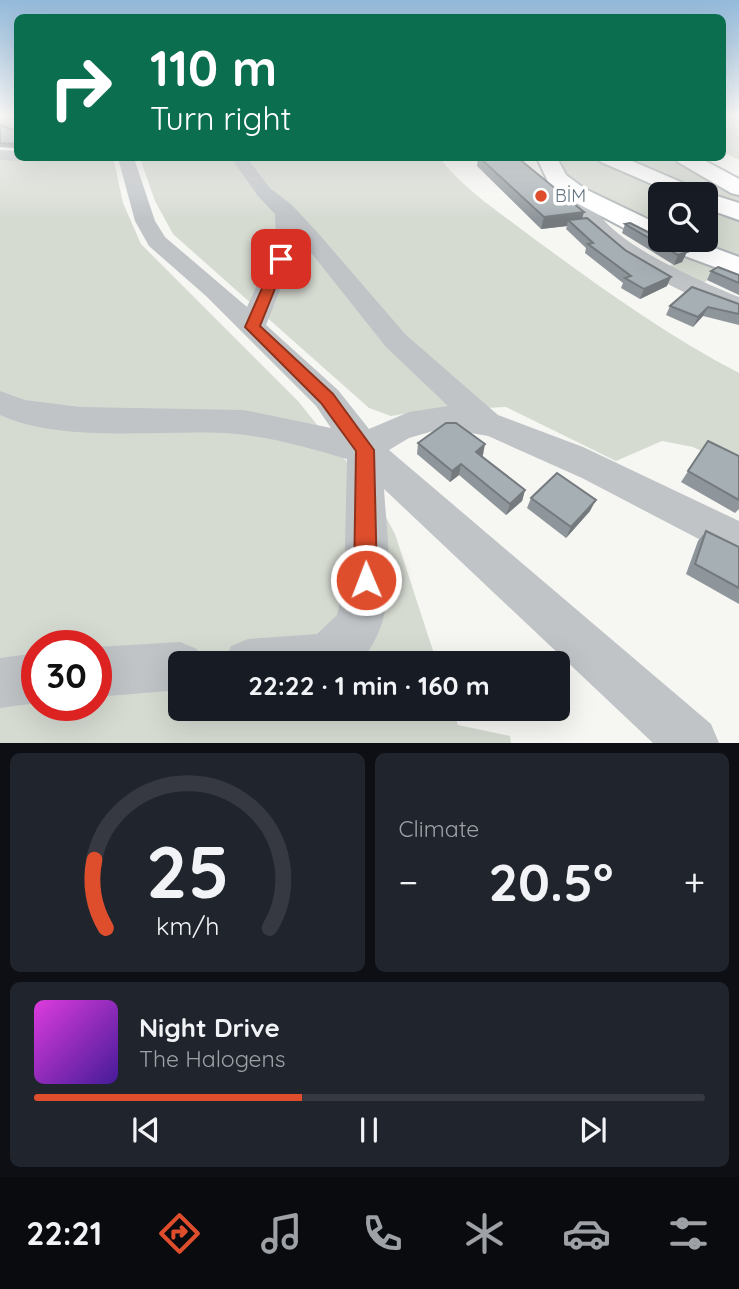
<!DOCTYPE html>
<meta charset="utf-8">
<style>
body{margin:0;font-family:Quicksand,sans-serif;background:#20242c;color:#f1f3f6;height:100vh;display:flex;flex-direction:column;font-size:26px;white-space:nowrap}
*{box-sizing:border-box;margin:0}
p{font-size:23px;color:#9ea1a6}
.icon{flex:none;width:38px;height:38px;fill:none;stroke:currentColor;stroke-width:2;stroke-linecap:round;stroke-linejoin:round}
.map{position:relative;height:743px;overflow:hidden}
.drawer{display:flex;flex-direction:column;gap:10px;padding:10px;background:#0d0f14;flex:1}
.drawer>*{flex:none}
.guide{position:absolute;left:14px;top:14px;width:712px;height:147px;border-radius:10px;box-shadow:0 7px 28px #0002;background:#0b6e4f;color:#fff;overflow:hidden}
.controls{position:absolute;left:648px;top:182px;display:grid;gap:14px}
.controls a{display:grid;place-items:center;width:70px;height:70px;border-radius:10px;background:#171b24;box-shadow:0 7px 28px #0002;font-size:35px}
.speed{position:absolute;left:21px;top:630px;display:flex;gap:14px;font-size:35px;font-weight:700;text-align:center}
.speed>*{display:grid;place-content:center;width:91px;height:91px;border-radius:50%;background:#171b24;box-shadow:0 7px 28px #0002;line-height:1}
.speed .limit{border:10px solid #d22;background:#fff;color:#111}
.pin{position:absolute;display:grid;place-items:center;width:60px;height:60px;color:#fff;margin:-30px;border-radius:14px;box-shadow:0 4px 10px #0006}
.me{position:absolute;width:77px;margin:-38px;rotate:359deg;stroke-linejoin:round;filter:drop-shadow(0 0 5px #0008)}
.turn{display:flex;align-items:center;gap:24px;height:147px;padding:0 21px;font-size:32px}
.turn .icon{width:91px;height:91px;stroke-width:2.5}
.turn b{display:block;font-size:49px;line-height:60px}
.big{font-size:52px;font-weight:800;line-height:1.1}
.drawer .widget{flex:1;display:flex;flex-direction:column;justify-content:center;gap:10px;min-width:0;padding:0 24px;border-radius:10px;background:#20242c}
.drawer .dial{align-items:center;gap:0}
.dial svg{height:182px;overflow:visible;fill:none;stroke:#363941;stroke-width:7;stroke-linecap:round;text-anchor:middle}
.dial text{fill:#f1f3f6;stroke:none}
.song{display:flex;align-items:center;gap:21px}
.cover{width:84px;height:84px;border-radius:10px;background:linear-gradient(135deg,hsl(300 70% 55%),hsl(260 70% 35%))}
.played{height:7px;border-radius:4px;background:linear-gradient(90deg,#de4e2c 40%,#363941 40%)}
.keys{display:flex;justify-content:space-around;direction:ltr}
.heat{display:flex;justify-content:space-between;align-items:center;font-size:38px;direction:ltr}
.drawer .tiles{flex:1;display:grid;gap:10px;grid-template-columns:1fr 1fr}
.widget:last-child{grid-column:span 2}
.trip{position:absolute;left:168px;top:651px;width:402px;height:70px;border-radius:10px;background:#171b24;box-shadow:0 7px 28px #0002;font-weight:800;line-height:70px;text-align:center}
.tabs{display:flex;height:112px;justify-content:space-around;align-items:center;background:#090b0e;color:#9ea1a6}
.tabs .icon{width:49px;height:49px}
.tabs .active{color:#de4e2c}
.tabs b{font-size:32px;color:#f1f3f6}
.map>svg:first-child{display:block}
.green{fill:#d6dbd2;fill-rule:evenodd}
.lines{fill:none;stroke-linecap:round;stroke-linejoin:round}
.major-casing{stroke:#b1b6ba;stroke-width:4}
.highway-casing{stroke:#b3b7ba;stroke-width:4}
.minor{fill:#c0c4c7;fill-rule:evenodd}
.major{fill:#fff;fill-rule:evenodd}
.highway{fill:#fff;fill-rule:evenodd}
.wall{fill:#8f969b}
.shaded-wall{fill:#747a7e}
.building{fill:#a6afb4;stroke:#747a7e;stroke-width:2}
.route{fill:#de4e2c;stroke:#90331d;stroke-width:2}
.poi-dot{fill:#de4e2c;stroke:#fff;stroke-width:2.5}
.labels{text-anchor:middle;stroke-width:7;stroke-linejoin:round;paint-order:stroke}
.far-poi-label{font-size:18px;fill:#667783;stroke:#fff;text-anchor:start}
</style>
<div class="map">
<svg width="739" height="743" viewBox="0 0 739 743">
<rect width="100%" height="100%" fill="#f6f6f3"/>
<path class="green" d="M723,115H739V160L723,152Z
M0,158H116L114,161L123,203L141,244L298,401L375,497L395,534L437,663H180V709H452L458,725L510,736L511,743H0ZM37,646H96V705H37Z
M140,158H440C464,190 502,214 533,238C600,287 666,335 739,373V469L693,447L662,441L616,461L506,407L422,411L391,416L369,408L173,234L155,201Z
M561,158H593L682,194H660V229L573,184L563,171Z
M617,158H673L739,197V209Z
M705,204L739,218V260L683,240H705Z
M685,256L739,275L714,276L700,285L661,268L681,262Z"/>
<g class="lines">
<defs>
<path id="major" d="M537,158H557L566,175L585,189L660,225V240H693L739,257V276L658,246L569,199L549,184Z
M598,158H625L704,192L739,203V220L705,208V194H675L601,162Z"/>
<path id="highway" d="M675,158H700L739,179V195L731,193L678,162Z"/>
</defs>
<use href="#major" class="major-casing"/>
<use href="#highway" class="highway-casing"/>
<path class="minor" d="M0,118L18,125V135L0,127Z
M0,150L18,151V158H25L18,161L0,160Z
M118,158H134L155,221L165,237L247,307L276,244L275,214L258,196L231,158H247L270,188L292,205L318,233L406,335L498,415L583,447L739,521V560L582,478L488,436L459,431H433L409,438L389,450L711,724L719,743H653L384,489C387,543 402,621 358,663H224L231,646L248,639L317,634L337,615L344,587L347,459C306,447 265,435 222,433C155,430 61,443 0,415V391L25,400L80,407L244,410L331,428L316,406L206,296L149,246L135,221ZM297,235L386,347L448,406L409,412L369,429L338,390L266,325L298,244Z
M589,196L598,202L596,208C611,243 704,283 739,297V314C697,303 592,250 576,208L582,198Z
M180,642L197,649L203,663H180V690L96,697V647Z
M37,653V703L0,708V658Z"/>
<use href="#major" class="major"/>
<use href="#highway" class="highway"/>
</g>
<path class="wall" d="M0,115H18V122L0,116Z
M0,125L18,132L13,148L0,147Z
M478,158H518L584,212L582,219L667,286L640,299L621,288L623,283L585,253L586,248L566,229L567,226L541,229L477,166Z
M625,224L687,252L682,262L674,265L622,233Z
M711,271L739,275V295L707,280Z
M739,304V325L703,316L693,327L666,315L670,306Z
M708,441L739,456V509L735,513L681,482Z
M418,443L483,455L482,456L525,490L522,501L506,515L459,475L450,482L417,454Z
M531,498L590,511L566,538L527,508Z
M706,531L739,547V604L686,574L698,541Z"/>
<path class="shaded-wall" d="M18,141V146L13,148L12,144Z
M584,212L580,224L568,220L567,226L541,229L544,217Z
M687,252L682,262L674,265L678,255Z
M671,277L667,286L640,299L644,289Z
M708,307L703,316L693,327L698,317Z
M485,444L483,455L474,463L476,452Z
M461,464L459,475L450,482L452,471Z
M525,490L522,501L506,515L510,504Z
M596,500L590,511L566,538L571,527Z"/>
<path class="building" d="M6,115H18V121L17,119Z
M0,125L18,132V141L12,144L0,143Z
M480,158H518L584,212L544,217Z
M587,218L625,250L671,277L644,289L625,278L631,276L588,244L593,243L568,220Z
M630,223L660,238V240H663L687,252L678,255L625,224Z
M718,267L739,275V283L711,271Z
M692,287L739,304V314L708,307L698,317L670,306Z
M446,423H456L485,444L476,452L525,490L510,504L461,464L452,471L418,443Z
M708,441L739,456V500L688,471Z
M557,473L596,500L571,527L531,498Z
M706,531L739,547V588L695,564Z"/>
<linearGradient id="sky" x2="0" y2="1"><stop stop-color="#94badb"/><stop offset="0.53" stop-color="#fbfbfa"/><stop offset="1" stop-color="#fbfbfa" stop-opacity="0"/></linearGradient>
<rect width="739" height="219" fill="url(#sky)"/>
<path class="route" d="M281,255L287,259L260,326L333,394L374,450L377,580L374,588L366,591L358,588L354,580L356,451L321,403L245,327L275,259Z"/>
<circle class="poi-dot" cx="541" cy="196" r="7"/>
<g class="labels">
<g class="far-poi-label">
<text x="555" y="202">BİM</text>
</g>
</g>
</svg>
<div class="controls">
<a><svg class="icon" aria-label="search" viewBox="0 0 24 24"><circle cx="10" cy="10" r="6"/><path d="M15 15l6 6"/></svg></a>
</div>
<div class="speed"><div class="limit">30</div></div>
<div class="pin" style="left:281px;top:259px;background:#d93025"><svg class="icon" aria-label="arrive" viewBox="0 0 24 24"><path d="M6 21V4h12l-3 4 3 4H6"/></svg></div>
<svg class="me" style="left:366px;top:580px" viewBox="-20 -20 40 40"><circle r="17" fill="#de4e2c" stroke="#fff" stroke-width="3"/><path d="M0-11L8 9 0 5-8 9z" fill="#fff"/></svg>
<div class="trip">22:22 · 1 min · 160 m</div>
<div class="guide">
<div class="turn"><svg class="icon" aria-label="right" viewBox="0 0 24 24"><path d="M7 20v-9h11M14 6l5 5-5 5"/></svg><div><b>110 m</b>Turn right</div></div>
</div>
</div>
<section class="drawer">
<div class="tiles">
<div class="widget dial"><svg viewBox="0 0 100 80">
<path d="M14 69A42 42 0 1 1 86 69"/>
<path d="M14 69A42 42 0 0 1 9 39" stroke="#de4e2c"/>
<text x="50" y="56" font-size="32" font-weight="700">25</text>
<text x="50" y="72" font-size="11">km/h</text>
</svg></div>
<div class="widget"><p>Climate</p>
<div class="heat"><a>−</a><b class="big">20.5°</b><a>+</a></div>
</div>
<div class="widget">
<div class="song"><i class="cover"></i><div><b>Night Drive</b><p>The Halogens</p></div></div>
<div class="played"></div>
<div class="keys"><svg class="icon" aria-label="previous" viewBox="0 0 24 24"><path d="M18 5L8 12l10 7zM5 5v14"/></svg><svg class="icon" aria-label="pause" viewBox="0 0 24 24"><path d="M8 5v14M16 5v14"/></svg><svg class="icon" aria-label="next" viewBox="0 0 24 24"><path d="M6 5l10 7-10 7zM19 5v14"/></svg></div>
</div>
</div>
</section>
<nav class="tabs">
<b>22:21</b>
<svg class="icon active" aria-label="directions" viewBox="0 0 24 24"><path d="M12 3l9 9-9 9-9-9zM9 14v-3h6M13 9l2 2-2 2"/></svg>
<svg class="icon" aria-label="music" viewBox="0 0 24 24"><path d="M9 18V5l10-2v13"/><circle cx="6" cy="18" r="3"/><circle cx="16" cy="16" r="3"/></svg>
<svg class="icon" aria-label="phone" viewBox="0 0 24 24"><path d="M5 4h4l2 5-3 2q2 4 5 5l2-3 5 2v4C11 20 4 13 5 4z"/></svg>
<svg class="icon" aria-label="climate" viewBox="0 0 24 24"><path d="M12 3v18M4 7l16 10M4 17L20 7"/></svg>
<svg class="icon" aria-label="car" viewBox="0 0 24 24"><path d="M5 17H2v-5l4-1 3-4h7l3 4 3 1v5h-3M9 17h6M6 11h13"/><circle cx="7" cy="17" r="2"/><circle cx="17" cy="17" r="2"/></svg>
<svg class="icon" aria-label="filters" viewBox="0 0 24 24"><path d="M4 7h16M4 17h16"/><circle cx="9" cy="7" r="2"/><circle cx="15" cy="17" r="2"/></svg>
</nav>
